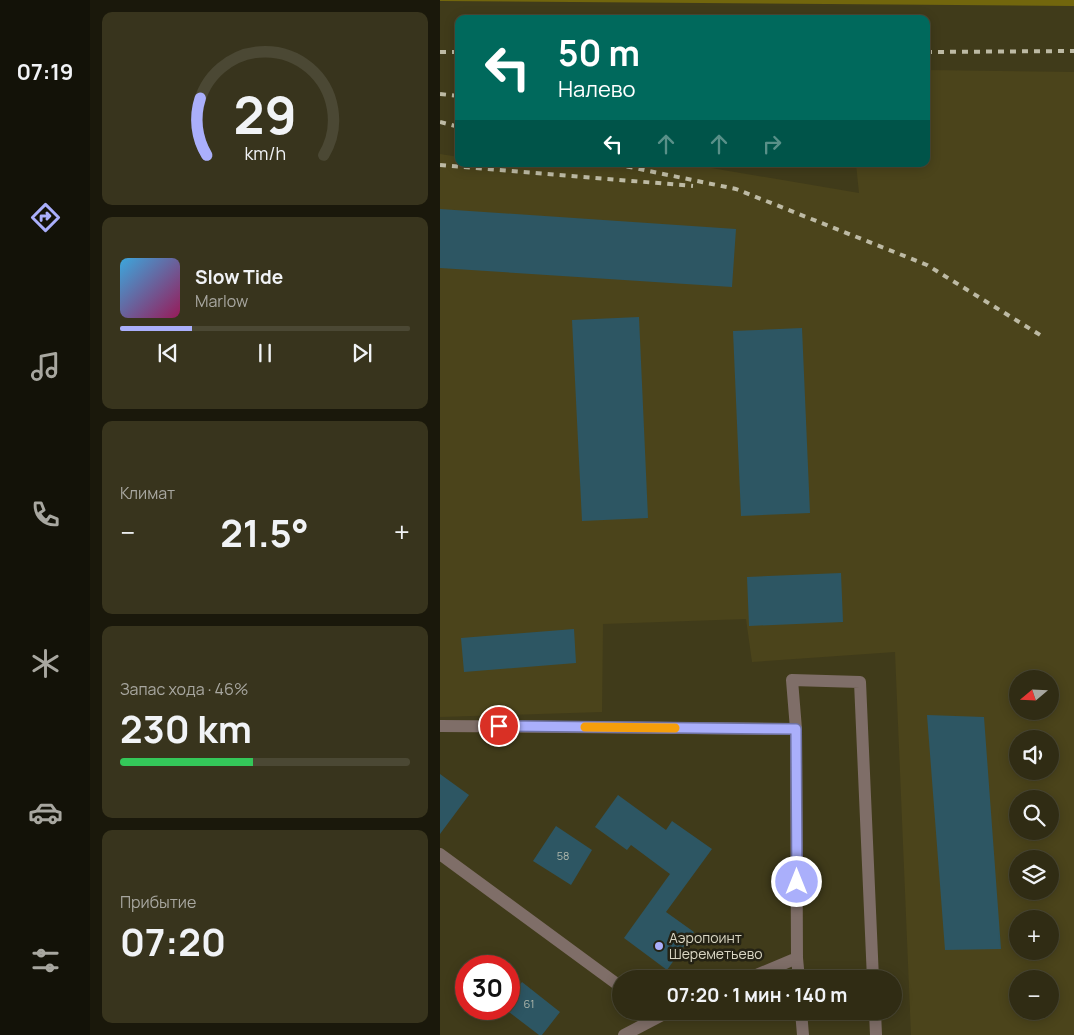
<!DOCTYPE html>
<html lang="ru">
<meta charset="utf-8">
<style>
body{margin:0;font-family:Manrope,sans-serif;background:#38341d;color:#f1f3f6;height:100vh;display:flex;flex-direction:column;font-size:19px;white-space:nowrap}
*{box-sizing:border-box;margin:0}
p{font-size:16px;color:#a8a7a0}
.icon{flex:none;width:28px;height:28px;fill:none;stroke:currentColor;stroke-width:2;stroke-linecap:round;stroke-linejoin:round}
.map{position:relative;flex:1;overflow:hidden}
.sheet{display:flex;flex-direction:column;gap:12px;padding:12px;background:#1a180b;width:350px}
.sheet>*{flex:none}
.top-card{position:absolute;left:15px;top:15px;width:475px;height:152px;border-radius:10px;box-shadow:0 2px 12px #0003,0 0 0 1px #4b4834;background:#00695c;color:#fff;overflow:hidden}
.needle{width:32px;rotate:251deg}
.controls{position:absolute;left:569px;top:670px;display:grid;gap:10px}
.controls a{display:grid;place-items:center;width:50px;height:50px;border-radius:50%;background:#302c14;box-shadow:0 2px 12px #0003,0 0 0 1px #4b4834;font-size:25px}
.speed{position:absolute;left:15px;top:955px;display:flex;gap:10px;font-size:25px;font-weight:700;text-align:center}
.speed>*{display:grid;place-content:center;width:65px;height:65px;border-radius:50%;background:#302c14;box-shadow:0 2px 12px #0003,0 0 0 1px #4b4834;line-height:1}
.speed .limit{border:8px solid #d22;background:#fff;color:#111}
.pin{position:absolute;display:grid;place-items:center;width:42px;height:42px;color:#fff;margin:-21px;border:2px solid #fff;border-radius:50%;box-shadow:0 1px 5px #0007}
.me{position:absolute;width:55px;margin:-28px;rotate:0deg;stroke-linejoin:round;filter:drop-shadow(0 0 4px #0008)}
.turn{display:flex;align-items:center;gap:18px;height:105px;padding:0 20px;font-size:22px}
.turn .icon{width:65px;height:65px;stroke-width:2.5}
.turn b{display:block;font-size:35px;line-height:42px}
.lanes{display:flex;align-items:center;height:48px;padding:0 20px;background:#0003;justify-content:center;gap:25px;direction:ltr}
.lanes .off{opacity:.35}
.big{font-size:38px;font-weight:700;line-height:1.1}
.sheet .widget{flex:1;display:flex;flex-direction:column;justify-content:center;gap:8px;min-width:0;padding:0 18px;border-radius:10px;background:#38341d}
.sheet .dial{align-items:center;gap:0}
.dial svg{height:130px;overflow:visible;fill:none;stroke:#4b4834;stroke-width:7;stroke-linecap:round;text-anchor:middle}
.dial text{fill:#f1f3f6;stroke:none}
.song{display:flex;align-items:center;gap:15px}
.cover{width:60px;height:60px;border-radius:8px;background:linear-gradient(135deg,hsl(200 70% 55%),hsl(330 70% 35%))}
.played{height:5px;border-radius:2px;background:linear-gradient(90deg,#aaaffb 25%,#4b4834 25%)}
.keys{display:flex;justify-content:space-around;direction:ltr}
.heat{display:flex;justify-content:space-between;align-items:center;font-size:28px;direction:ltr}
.charge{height:8px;border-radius:4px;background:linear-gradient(90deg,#34c759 46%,#4b4834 0)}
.trip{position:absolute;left:172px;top:970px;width:290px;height:50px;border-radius:25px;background:#302c14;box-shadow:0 2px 12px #0003,0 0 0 1px #4b4834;font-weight:700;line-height:50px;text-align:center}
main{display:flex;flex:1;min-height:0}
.menu{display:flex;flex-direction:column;width:90px;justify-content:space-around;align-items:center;background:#131208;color:#a8a7a0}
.menu .icon{width:35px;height:35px}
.menu .on{color:#aaaffb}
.menu b{font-size:22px;color:#f1f3f6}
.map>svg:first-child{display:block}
.built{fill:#4b441b;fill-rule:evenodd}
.forest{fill:#72660d}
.building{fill:#2d5663}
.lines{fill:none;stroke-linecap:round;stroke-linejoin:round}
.minor{stroke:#7f6e68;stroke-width:12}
.rail{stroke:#bdbaa4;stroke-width:4;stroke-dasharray:6 6;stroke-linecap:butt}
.route-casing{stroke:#6e72a3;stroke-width:12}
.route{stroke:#aaaffb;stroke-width:9}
.slow{stroke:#f59e0b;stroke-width:9}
.poi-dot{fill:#aaaffb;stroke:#242214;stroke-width:2}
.labels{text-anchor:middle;stroke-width:5;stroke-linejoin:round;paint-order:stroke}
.number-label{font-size:11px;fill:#afb7ac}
.poi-label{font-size:14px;fill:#dad7c4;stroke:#242214;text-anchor:start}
</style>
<main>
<nav class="menu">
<b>07:19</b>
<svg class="icon on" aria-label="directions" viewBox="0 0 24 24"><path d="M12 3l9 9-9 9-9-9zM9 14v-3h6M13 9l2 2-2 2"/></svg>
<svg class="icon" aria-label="music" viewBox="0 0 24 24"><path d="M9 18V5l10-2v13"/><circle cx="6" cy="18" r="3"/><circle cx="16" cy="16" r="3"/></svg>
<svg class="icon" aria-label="phone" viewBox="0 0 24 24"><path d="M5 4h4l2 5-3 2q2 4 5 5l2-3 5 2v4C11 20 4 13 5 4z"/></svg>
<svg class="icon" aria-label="climate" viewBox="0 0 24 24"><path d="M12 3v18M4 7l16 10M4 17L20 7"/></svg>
<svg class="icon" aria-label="car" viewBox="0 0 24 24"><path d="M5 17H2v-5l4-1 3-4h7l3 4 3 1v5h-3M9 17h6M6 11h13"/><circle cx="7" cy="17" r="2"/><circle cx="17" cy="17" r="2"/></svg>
<svg class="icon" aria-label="filters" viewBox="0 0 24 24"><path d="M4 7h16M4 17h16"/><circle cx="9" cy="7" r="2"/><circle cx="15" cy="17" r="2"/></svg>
</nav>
<section class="sheet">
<div class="widget dial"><svg viewBox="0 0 100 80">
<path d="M14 69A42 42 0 1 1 86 69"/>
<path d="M14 69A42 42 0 0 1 10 34" stroke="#aaaffb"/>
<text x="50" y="56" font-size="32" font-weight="700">29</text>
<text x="50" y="72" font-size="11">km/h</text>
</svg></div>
<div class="widget">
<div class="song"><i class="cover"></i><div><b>Slow Tide</b><p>Marlow</p></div></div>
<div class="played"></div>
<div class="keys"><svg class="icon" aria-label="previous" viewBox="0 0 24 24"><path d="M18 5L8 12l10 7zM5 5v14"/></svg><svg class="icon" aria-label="pause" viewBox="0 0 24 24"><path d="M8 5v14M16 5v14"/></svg><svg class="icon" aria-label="next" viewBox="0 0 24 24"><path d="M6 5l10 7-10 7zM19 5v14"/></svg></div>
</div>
<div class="widget"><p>Климат</p>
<div class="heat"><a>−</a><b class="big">21.5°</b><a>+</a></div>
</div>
<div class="widget"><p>Запас хода · 46%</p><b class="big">230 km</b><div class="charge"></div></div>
<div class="widget"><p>Прибытие</p><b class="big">07:20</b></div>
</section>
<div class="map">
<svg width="634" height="1035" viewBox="0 0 634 1035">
<rect width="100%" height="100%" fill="#403b1a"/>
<path class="built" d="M486,70L634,72V1035H471L455,652L312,662L306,619L163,624L162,712L0,717V154L19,157V164L85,165V164H248L419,193L416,164H486ZM578,679H610V711H578ZM578,739H610V771H578ZM578,799H610V831H578ZM578,859H610V891H578ZM578,919H610V951H578ZM578,979H610V1011H578Z"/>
<path class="forest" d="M0,0H634V6L0,1Z"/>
<path class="building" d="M0,209L296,229L292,287L0,268Z
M199,317L208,518L142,521L132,320Z
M362,328L370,513L301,516L293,331Z
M401,573L403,622L309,626L307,577Z
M134,629L136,663L24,672L21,638Z
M487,715L544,717L561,949L505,950Z
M0,774L29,795L0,834Z
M178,795L226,830L232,821L272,849L226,912L254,932L227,970L184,938L230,874L191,845L187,850L155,827Z
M116,826L152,850L131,885L93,861Z
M82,982L120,1012L102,1035H99L65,1009H69V998Z"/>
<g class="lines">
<path class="minor" d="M0,726L356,729L352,680L420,682L433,979
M356,729L357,958L359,979
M0,854L181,987
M307,979L357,958
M361,1011L363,1035
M435,1011L436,1035
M184,1035L230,1011"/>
<path class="rail" d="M0,52H19
M486,52L634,51
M0,94L19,96
M0,122L19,127
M175,164L296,189L487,265L605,338
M0,165L253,186"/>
</g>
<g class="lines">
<defs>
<path id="route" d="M59,726L356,729L357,882"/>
</defs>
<use href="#route" class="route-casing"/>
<use href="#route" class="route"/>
<path class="slow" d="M145,727L235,728"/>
</g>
<circle class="poi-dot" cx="219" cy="946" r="5"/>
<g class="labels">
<g class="number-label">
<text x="123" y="860">58</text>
<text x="89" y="1008">61</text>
</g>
<g class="poi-label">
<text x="229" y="943">Аэропоинт<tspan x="229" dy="16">Шереметьево</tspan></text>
</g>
</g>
</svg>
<div class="controls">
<a><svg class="needle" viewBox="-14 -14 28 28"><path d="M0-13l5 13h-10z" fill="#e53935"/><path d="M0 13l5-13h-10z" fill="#a8a7a0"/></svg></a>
<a><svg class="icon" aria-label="sound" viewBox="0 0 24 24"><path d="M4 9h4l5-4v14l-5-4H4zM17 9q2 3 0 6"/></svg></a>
<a><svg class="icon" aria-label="search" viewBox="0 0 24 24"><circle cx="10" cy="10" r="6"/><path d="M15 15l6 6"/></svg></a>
<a><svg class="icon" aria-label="layers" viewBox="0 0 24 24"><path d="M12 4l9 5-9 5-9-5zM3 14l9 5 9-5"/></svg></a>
<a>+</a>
<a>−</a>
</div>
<div class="speed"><div class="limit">30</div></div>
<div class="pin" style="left:59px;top:726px;background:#d93025"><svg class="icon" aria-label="arrive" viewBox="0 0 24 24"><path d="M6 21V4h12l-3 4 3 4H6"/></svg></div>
<svg class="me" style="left:357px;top:882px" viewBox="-20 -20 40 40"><circle r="17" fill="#aaaffb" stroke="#fff" stroke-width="3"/><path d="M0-11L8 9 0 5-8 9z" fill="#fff"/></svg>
<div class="trip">07:20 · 1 мин · 140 m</div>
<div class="top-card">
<div class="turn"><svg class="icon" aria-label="left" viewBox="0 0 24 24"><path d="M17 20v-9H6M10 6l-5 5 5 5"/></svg><div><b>50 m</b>Налево</div></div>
<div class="lanes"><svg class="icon" aria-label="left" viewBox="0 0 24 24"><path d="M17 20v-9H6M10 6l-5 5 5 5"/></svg><svg class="icon off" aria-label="ahead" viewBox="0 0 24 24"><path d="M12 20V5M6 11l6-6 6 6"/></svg><svg class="icon off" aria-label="ahead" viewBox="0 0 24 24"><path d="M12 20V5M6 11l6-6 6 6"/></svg><svg class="icon off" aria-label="right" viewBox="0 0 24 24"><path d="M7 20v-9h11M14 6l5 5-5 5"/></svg></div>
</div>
</div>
</main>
